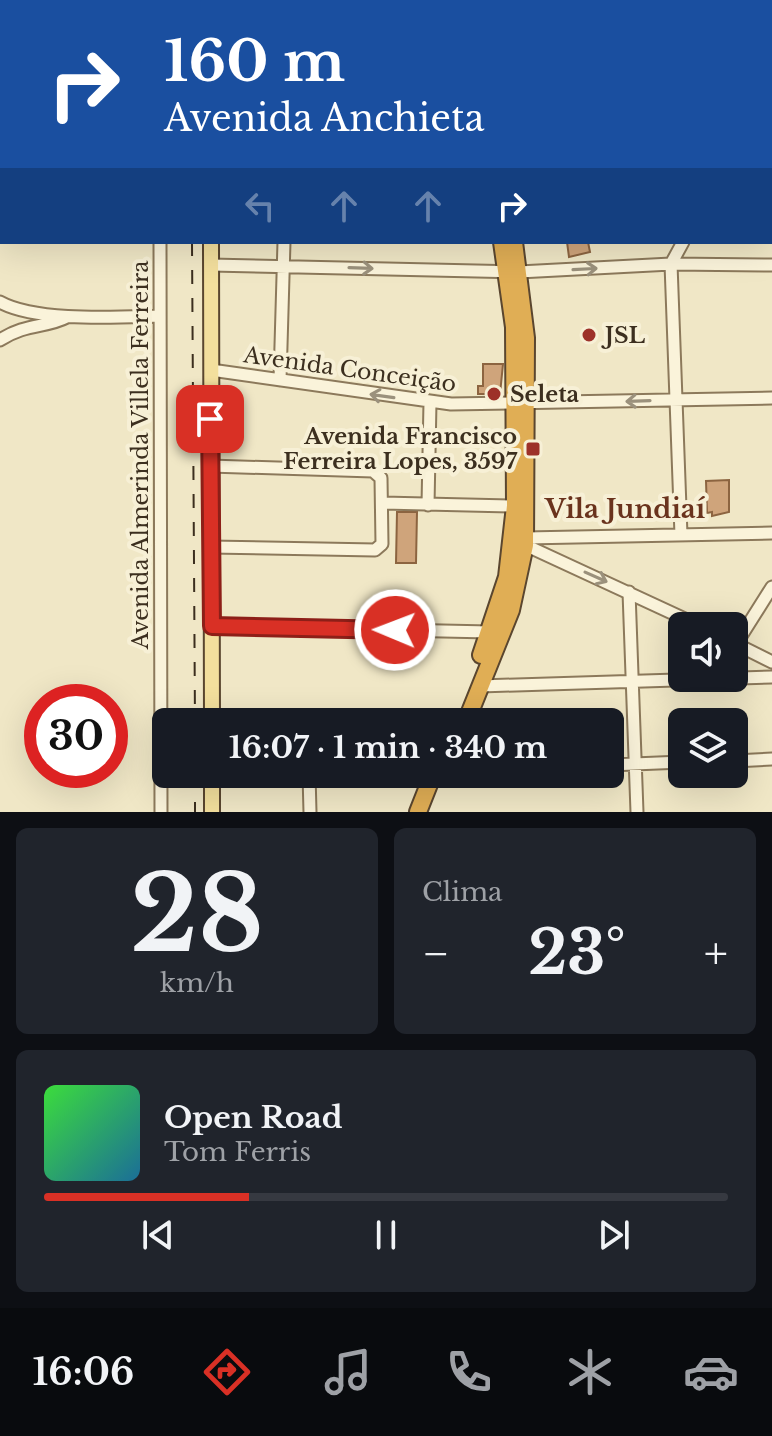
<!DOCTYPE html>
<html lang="pt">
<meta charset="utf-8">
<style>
body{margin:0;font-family:"Libre Baskerville",serif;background:#20242c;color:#f1f3f6;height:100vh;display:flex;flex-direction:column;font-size:30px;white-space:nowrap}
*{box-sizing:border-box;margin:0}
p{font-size:26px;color:#9ea1a6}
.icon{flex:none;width:44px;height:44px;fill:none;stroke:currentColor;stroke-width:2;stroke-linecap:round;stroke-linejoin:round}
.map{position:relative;height:812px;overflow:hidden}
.sheet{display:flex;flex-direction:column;gap:16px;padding:16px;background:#0d0f14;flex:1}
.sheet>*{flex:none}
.guide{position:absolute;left:0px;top:0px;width:772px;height:244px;box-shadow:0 8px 32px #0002;background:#1a4fa0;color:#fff;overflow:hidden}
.buttons{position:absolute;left:668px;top:612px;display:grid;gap:16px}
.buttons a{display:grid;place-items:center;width:80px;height:80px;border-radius:12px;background:#171b24;box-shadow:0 8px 32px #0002;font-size:40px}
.speed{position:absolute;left:24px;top:684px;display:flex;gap:16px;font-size:40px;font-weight:700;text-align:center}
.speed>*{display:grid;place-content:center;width:104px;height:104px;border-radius:50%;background:#171b24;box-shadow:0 8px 32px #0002;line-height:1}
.speed .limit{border:12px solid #d22;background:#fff;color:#111}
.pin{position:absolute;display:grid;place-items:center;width:68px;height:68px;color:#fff;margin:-34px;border-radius:16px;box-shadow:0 4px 12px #0006}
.me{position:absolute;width:88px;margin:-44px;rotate:271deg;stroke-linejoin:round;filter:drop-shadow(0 0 6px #0008)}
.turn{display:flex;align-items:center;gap:28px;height:168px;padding:0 32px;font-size:36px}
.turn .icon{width:104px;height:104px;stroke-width:2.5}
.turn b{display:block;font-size:56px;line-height:68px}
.lanes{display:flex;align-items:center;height:76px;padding:0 32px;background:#0003;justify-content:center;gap:40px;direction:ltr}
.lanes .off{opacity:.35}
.big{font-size:60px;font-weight:800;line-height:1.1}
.sheet .card{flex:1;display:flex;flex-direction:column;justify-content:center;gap:12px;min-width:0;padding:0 28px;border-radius:12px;background:#20242c}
.sheet .dial{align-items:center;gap:0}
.dial b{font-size:104px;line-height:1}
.song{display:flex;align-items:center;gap:24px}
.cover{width:96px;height:96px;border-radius:12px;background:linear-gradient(135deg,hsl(120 70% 55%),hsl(200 70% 35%))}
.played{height:8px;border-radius:4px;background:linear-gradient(90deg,#d93025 30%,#363941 30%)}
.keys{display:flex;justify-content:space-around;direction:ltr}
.heat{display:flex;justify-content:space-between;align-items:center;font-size:44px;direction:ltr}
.sheet .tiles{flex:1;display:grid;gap:16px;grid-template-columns:1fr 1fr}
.card:last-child{grid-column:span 2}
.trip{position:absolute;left:152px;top:708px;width:472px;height:80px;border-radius:12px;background:#171b24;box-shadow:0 8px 32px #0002;font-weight:800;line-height:80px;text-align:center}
.menu{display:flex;height:128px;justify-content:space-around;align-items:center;background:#090b0e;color:#9ea1a6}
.menu .icon{width:56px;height:56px}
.menu .current{color:#d93025}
.menu b{font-size:36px;color:#f1f3f6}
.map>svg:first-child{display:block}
.building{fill:#cfa47b;stroke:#8c6440;stroke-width:2}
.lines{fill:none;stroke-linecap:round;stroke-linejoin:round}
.minor-casing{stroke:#8c795b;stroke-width:15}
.major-casing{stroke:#5a462f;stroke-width:18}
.highway-casing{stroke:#5a462f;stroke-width:20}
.minor{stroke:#faf3da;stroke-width:11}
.major{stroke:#f3df9d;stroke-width:14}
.highway{stroke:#e0ae55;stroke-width:16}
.rail{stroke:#3c2f1f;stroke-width:2;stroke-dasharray:14 14;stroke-linecap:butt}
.oneway{stroke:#9b917c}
.route-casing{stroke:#8d1f18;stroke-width:20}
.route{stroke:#d93025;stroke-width:14}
.poi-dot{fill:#9d3129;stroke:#f7f0d6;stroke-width:3}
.labels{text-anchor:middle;stroke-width:8;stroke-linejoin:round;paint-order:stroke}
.poi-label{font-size:22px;font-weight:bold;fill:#3c2f1f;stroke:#f7f0d6;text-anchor:start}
.street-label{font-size:22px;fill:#3c2f1f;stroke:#f7f0d6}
.quarter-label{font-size:26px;font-weight:bold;fill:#6a331d;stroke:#f7f0d6}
</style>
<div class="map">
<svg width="772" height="812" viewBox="0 0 772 812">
<rect width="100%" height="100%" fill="#f0e7c6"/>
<path class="building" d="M567,242H588L590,252L569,257Z
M483,364H503L500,394H478V386H483Z
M729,480V512L712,516V512L707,513L706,481Z
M397,512H417L416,563H396Z"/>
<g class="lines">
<defs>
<path id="minor" d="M160,0V2
M291,2V0
M354,2V0
M770,110L772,108
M770,130H772
M160,242L161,812
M211,265L519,272L671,264L772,265
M0,302C36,322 117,317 160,316
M0,340C26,323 46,328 67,317
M211,370L451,404L772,398
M280,380L284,242
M210,466L373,471L381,478L382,544L375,550L210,547
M383,503L515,506
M428,505L430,402
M681,535L671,264L683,242
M526,538L772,533
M525,545L700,626
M629,592L637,812
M212,626L490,632
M734,643L772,662
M736,644L772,587
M480,686L772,677
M734,761L772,759
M610,765L682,762
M309,774L310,812"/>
<path id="major" d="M209,0V2
M429,2L434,0
M555,2L558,0
M211,242L212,722
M212,774V812"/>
<path id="highway" d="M456,0V2
M524,0V2
M481,655L507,577L515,506L514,327L502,242
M466,722L511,610L525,545L526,338L514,242
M418,812L433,774"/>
</defs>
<use href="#minor" class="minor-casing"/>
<use href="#major" class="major-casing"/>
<use href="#highway" class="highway-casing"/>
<use href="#minor" class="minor"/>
<use href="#major" class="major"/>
<use href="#highway" class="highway"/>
<path class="rail" d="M185,0V2
M192,242L195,722
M195,774V812"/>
</g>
<defs><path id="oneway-shaft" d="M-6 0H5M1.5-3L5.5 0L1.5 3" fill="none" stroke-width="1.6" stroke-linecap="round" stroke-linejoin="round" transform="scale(2)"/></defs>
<g class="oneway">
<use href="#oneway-shaft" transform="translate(361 268) rotate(2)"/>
<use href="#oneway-shaft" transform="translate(585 269) rotate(-3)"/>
<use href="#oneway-shaft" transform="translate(382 396) rotate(-172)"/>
<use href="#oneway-shaft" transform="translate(638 401) rotate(178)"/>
<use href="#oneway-shaft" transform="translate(596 577) rotate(24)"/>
</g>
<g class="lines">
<defs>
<path id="route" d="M210,419L212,626L395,630"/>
</defs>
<use href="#route" class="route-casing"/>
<use href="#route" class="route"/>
</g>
<g class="poi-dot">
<circle cx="589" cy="335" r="8"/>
<circle cx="494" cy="394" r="8"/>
<rect x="525" y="441" width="16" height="16" rx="4"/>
</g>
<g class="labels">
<g class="poi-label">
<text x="605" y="343">JSL</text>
<text x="510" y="402">Seleta</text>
<text x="517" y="444" text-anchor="end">Avenida Francisco<tspan x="517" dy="25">Ferreira Lopes, 3597</tspan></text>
</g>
<g class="street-label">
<text transform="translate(350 369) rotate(8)" y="8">Avenida Conceição</text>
<text transform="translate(140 455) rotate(-90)" y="8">Avenida Almerinda Villela Ferreira</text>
</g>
<g class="quarter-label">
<text x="625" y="518">Vila Jundiaí</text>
</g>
</g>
</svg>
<div class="buttons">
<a><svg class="icon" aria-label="sound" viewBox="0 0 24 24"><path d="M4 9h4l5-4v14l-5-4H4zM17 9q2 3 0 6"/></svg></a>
<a><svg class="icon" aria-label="layers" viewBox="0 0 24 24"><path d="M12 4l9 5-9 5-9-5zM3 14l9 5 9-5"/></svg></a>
</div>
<div class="speed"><div class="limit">30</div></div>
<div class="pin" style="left:210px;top:419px;background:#d93025"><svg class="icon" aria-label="arrive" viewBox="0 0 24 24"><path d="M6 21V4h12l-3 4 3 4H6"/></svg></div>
<svg class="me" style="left:395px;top:630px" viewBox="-20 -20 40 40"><circle r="17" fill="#d93025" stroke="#fff" stroke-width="3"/><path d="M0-11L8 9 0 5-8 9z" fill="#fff"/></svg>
<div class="trip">16:07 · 1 min · 340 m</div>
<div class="guide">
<div class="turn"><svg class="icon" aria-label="right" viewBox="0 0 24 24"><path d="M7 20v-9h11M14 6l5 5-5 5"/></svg><div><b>160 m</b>Avenida Anchieta</div></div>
<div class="lanes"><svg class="icon off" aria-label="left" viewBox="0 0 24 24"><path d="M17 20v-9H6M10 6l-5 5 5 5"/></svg><svg class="icon off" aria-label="ahead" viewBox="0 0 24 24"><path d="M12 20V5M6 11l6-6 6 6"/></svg><svg class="icon off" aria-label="ahead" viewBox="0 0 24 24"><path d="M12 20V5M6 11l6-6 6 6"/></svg><svg class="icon" aria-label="right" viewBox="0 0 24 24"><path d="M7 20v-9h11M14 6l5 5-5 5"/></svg></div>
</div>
</div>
<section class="sheet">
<div class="tiles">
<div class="card dial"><b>28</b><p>km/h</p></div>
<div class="card"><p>Clima</p>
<div class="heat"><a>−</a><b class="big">23°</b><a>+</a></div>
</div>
<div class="card">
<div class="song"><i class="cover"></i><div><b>Open Road</b><p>Tom Ferris</p></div></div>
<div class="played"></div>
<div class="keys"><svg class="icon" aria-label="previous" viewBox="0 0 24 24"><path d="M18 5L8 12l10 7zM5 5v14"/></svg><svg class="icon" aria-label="pause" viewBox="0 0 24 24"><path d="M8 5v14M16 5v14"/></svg><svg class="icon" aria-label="next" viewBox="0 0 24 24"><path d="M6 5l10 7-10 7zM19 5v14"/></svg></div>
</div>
</div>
</section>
<nav class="menu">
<b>16:06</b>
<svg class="icon current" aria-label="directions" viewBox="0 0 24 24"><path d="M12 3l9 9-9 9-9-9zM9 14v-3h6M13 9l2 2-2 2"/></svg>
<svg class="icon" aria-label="music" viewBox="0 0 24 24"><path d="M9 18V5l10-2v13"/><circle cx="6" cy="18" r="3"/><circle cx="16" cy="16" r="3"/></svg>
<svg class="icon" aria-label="phone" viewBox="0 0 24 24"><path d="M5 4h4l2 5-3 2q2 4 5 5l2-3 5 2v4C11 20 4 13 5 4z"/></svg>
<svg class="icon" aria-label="climate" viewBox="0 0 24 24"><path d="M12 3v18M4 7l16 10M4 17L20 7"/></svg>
<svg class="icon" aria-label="car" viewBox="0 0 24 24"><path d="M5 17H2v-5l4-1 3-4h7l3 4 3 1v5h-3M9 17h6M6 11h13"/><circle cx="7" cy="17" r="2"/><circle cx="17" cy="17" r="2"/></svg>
</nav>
